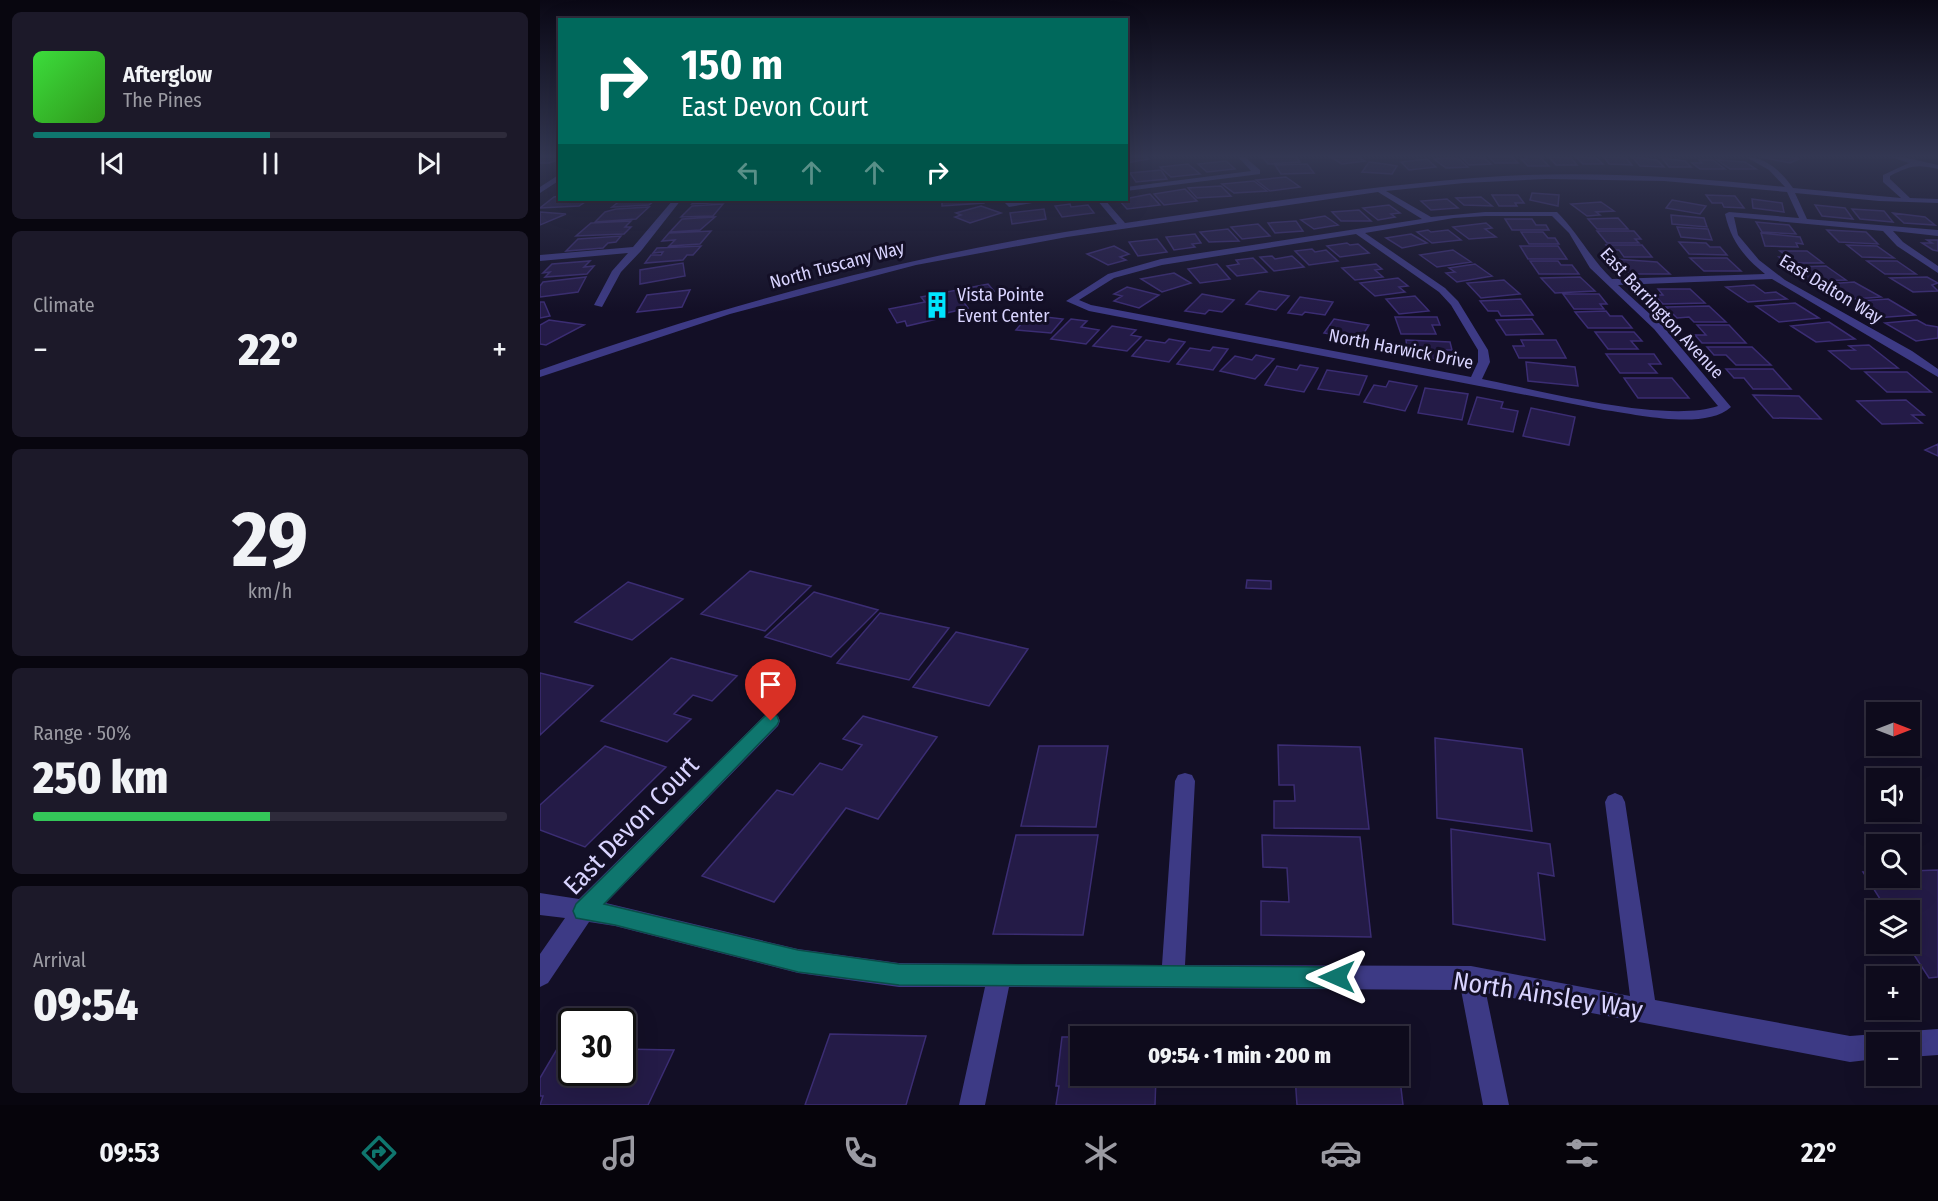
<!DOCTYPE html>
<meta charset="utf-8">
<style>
body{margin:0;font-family:"Fira Sans Condensed",sans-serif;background:#1c1929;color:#f1f3f6;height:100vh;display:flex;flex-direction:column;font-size:22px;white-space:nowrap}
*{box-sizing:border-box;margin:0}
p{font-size:20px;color:#9b9ba3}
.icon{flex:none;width:33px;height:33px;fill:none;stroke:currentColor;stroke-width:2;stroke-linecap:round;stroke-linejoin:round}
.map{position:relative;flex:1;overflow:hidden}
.details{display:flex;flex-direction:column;gap:12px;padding:12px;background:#08060f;width:540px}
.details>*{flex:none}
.guide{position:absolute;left:18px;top:18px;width:570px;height:183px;border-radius:0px;box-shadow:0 6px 24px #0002,0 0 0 2px #2e2b3b;background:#00695c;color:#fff;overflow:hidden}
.needle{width:39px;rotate:90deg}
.buttons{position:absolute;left:1326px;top:702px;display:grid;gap:12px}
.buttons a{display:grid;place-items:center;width:54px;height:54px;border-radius:0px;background:#0e0b1c;box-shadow:0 6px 24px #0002,0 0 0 2px #2e2b3b;font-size:30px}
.speed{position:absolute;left:18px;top:1008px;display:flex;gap:12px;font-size:30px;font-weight:700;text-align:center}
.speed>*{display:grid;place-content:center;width:78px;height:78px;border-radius:50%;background:#0e0b1c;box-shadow:0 6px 24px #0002,0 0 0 2px #2e2b3b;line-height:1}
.speed .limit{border:3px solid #111;border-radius:9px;background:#fff;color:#111}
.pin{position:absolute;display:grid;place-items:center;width:51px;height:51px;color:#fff;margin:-62px -26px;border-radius:50% 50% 50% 0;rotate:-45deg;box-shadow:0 0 6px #0007}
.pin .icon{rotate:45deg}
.me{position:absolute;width:66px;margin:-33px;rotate:270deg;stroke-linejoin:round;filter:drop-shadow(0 0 4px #0008)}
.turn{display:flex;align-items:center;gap:21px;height:126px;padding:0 24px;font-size:27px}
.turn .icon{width:78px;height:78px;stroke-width:2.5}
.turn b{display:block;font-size:42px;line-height:51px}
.lanes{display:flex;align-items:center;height:57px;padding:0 24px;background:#0003;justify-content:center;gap:30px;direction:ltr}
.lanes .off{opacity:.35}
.big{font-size:45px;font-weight:800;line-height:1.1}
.details .card{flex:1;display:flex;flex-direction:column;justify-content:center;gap:9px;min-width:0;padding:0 21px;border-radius:9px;background:#1c1929}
.details .dial{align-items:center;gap:0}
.dial b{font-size:78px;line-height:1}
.song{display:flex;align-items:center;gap:18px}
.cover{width:72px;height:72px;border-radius:9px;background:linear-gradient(135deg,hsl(120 70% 55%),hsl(110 70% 35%))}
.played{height:6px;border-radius:3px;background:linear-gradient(90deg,#0f766e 50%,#2e2b3b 50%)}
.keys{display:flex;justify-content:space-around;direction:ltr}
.heat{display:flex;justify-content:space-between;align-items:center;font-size:33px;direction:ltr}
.charge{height:9px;border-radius:4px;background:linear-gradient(90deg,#34c759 50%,#2e2b3b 0)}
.trip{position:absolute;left:530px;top:1026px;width:339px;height:60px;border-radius:0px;background:#0e0b1c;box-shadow:0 6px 24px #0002,0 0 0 2px #2e2b3b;font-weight:800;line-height:60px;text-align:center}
.tabs{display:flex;height:96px;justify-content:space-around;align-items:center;background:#06040b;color:#9b9ba3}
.tabs .icon{width:42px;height:42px}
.tabs .on{color:#0f766e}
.tabs b{font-size:27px;color:#f1f3f6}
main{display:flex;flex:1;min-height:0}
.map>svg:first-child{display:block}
.building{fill:#241b47;stroke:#3b2d73;stroke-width:1.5}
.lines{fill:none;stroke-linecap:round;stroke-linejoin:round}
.minor{fill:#3d3a85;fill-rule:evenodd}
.route{fill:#0f766e;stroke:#0a4d48;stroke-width:1.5}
.labels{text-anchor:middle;stroke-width:6;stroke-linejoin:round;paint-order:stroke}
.far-street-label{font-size:18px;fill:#d9d4ff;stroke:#130f26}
.far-poi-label{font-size:18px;fill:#d9d4ff;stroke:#130f26;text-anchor:start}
.near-street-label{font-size:26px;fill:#d9d4ff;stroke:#130f26}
</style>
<main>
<section class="details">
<div class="card">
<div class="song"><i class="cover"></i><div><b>Afterglow</b><p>The Pines</p></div></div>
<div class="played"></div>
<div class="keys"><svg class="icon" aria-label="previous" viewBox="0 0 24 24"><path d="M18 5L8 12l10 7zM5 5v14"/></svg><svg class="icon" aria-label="pause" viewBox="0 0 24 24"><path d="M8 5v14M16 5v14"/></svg><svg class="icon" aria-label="next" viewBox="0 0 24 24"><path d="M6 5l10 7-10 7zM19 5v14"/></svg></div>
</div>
<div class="card"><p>Climate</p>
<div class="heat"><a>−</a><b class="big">22°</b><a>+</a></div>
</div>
<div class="card dial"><b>29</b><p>km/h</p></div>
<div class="card"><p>Range · 50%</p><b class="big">250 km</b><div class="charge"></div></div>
<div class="card"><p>Arrival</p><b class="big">09:54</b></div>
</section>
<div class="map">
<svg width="1398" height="1105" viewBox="0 0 1398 1105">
<rect width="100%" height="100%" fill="#130f26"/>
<path class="building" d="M0,157H20V159L9,163H0Z
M586,157H605L609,159L586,163Z
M722,157H756L760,162L728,164Z
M790,157H818L825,161L802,164Z
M921,157L944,158L951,164L929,165Z
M949,157H972L978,163H955Z
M986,157H1000L1009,166H988L981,159H987Z
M1009,157L1031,158L1037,165H1016Z
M1036,157L1056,158L1063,164H1043Z
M1064,157L1086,158L1092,165L1069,164Z
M1092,157L1117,160L1124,167L1100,166Z
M1221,157H1249L1259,159L1250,163Z
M908,158L919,159L928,167L906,168L894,159Z
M1122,158L1145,161L1151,167H1129Z
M887,159L896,167L869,170L861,162Z
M1159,160H1173L1185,169H1160L1152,163H1162Z
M1177,160L1205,162L1216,169H1190Z
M686,161L695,169L667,172L658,164Z
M829,162L845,164L857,166L852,174L822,172Z
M648,164L660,174L631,177L620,167Z
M767,164L774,173L741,174L735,165Z
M621,170L627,179L596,182L590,173Z
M746,177L760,187L730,191L716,180Z
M714,181L727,191L694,193L682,184Z
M681,186L691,196L657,198L648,188Z
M645,189L657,201L624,205L614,194Z
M992,193L1019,195L1018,206L990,200Z
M610,194L620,205L587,209L579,200Z
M952,195H978L984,203H975L977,206H959Z
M1166,195L1195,196L1204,208L1184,207L1182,203H1172Z
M20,196V200H48L39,206L0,208L14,197Z
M941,197L952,206L924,205L916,198Z
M907,199L918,208L891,210L881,201Z
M1212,199L1242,203L1244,212L1213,208Z
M81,200H115L109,205L72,207Z
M156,200H188L186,202L152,204Z
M402,200H444V203L402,206Z
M1132,200L1166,206L1160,214L1126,208Z
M1061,202L1074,211L1056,212L1060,215L1047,216L1031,204Z
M183,204L173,216L141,217L152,206Z
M530,204L531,207L548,205L554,213L522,217L515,206Z
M849,205L860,213L851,214L855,217L838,220L823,208Z
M1275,205L1305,208L1313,219L1282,216Z
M441,206L461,213L430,223L415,217L421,215L416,213Z
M109,207L96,219L55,222L65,212L76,209Z
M504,209L506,219L472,224L470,213Z
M1312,209L1344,211L1353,222L1320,219Z
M819,210L831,221H801L792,212Z
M0,212L26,214L0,225Z
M1353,213L1385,217L1395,225L1364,223Z
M1131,215L1164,218L1167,227L1132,224Z
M785,216L798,225L774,229L761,220Z
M175,217L160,230L130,232L142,219Z
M1078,218L1088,229H1057L1048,219Z
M965,219H992L996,225H1006L1009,230H972Z
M91,221L85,227H91L84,234L36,236L51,223Z
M756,221L763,231L735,233L728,223Z
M1216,222L1249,225L1256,234L1222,232Z
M946,223L952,228L945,229L956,237L929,239L913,227Z
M718,224L730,236L702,239L691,227Z
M1137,227L1168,229L1172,240L1141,237Z
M688,229L699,241L669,242L660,232Z
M888,230L891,232L908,230L921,240L892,243L877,232Z
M1287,230L1326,232L1338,244L1299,242Z
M171,231L160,244L129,246L135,240L122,241L129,233Z
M1057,231H1094L1101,239H1095L1099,243H1067Z
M981,232H1003L1008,238H1015L1019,244H989Z
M1221,233L1260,237L1263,244L1256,243L1258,247L1225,246Z
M655,234L661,243L652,244L655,247L634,250L626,237Z
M871,234L887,243L862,248L846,238Z
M81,236L76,242L68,243L63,248L26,251L38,239Z
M617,239L627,252L598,256L589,242Z
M1387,240H1398V251L1393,250L1382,243H1392Z
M1139,242L1166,243L1170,247H1180L1187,255L1149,254Z
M807,243L810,245L818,244L829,253L800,257L787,246Z
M1066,245H1102L1112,257H1084L1079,250H1070Z
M1307,245L1337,246L1354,258L1322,257Z
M161,246L153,255H147L143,260L105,263L111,255H121L123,252L113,253L117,248Z
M574,246L589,254L580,257L586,260L568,265L547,254Z
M980,246H1018L1027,259H988Z
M772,249L775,252L786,250L798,261L769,265L755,251Z
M913,250L931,262L897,267L880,255Z
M1240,251H1267L1283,263H1246L1239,257H1248Z
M732,256L735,259L752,256L764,267L734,271L720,257Z
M713,258L727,272L697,276L687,266L699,264L696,260Z
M1150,258H1187L1201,271H1164Z
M1075,259L1117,262L1130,274H1090Z
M50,261L44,267L54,266L47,274L5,277L10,272L3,273L12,264Z
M990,261H1018L1021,265H1032L1039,274H999Z
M1327,261H1357L1376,274H1345Z
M143,263L145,276L100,284V270Z
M677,264L690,279L660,283L648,269Z
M836,264L842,269L835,270L843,277L815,280L802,268Z
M935,264L952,276L917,282L906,273L915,272L909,268Z
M1286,266L1306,280L1267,281L1255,272H1264L1257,267Z
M634,273L651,283L622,292L601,279Z
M46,277L38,292L0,297V286L3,282Z
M1040,277L1055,291L1015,293L1001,278Z
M1387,277L1398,283L1392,285L1398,291L1373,292L1350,278Z
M858,278L868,286L859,287L865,292L835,296L820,283Z
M964,280L980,294L941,298L927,283Z
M1314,282L1341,297L1302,300L1287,291L1296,290L1286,284Z
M448,284L454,291L422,300L428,308L398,315L401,318L367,326L365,321L357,323L349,309L385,302L381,297Z
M1214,285L1225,293L1236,292L1247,299L1208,302L1186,287Z
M587,287L619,295L599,308L574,301L582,296L574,294Z
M1118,289H1150L1165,303L1123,304L1114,295H1123Z
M150,290L142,307L97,312L107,295Z
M719,291L749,296L736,310L706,304Z
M662,294L694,300L682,312L669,310L665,314L645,311Z
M1023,294H1059L1067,304H1060L1064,309H1034Z
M875,296L889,311L859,314L846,299Z
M760,297L793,302L785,315L765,312L762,315L748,313Z
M981,299L993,315L961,316L958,311H948L940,301Z
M1348,299L1375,315L1335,318L1317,307H1327L1318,301Z
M0,302H4L10,316L0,318Z
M1255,303L1279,318L1239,322L1216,306Z
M1169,306L1186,322H1154L1149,317L1137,318L1126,307Z
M1066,311L1070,316H1082L1092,328H1048L1035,312Z
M489,315L523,319L511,333L476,330Z
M855,317H897L900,325H892L896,334H861Z
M531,319L547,321L541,327L559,330L546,344L511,339Z
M794,319L829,325L817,344L793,339L796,335L784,333Z
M992,319L1003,334L966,335L956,320Z
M9,320L44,325L6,345L0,344V325Z
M1377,320L1386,325L1398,327V338L1376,341L1345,323Z
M1289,322L1315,339L1276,342L1251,326Z
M1157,325H1189L1206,343H1162L1155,335H1166Z
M572,326L596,330L591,335L601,337L587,351L553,346Z
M1055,332H1094L1102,341H1091L1098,349H1068Z
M629,339L645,342L629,362L592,356L606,340L625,343Z
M866,340L910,342L912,350H900L901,359L868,357Z
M981,340H1016L1026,358H979L973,346H984Z
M1329,345L1358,368L1311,369L1289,351L1315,350L1309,346Z
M673,347L688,349L673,370L637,364L650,348L670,351Z
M1167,347H1212L1231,365H1196L1186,355H1174Z
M1066,354H1114L1121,364H1109L1117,373H1080Z
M716,355L734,359L715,379L680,371L695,356L712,360Z
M986,362L1035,367L1038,386L988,381Z
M760,365L778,368L764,392L725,385L737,366L757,370Z
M1186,369H1233L1251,389H1213L1204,378H1194Z
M787,370L827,376L819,395L778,389Z
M1325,372H1367L1391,392H1347Z
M1084,378H1132L1149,398H1098Z
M849,381L877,386L865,411L824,402L834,385L846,387Z
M885,388L928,394L922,420L878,413Z
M1213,395L1259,396L1281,419L1233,418Z
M937,397L963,402L961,408L978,411L973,432L928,424Z
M1366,400L1384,415H1372L1382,423L1342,424L1317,401Z
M991,408L1035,417L1029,445L983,436Z
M1398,444V456L1385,450Z
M210,571L271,586L225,631L161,614Z
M707,580L731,581V589L706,588Z
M88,582L143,599L92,640L35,622Z
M274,592L338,610L291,657L225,637Z
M340,613L409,628L369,680L297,663Z
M416,632L488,649L449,706L373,687Z
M131,658L197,676L172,701L153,695L134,714L151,719L127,742L61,721Z
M0,673L53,686L0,735Z
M323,716L397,737L338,819L306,808L234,902L162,876L237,790L253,795L280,763L302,770L322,745L303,739Z
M895,738L982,749L992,831L897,818Z
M738,745L820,747L829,829L734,828V801H755L754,785H739Z
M65,746L126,767L45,847L0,830V805Z
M499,746H568L556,827L481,826Z
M911,829L1010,844L1014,876L998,873L1005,940L913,924Z
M476,835H558L543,935L453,934Z
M722,835L820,837L831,937L721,935V901L749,902L747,868L723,867Z
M1398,870V977L1389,978L1367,944H1370V910H1347L1323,872H1336V878H1370V871Z
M754,1028L854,1029L855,1036H754Z
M290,1034L386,1036L366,1105H265Z
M540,1036V1076H616L615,1105H516L519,1086H516L522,1037L618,1036Z
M17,1049H32V1072H82V1049L134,1050L108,1105H0L3,1096H0V1078Z
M858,1062L863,1105H757L755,1076H858Z"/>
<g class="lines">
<path class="minor" d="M698,157H705L720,170V174L586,191V187L711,171Z
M1206,157C1226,157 1242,172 1253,188L1361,198L1343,182V175L1369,163L1351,157H1363L1398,165V169C1376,164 1370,166 1350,176V179L1370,198L1398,199V203L1339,201L1255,193L1267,219L1398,230V236L1353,231L1363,242L1398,266V273L1357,246L1343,231L1194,217L1198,235L1219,260L1245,280L1372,351L1398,369V377L1232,279L1078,285L1122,325L1191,407C1165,431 1096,414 1064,410L549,311L526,301L568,274L621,259L882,219L838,192L527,237L376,265L190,314L0,377V370C188,303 379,252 577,224L557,200H565L585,223C711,205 836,184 963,176C1057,171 1151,177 1245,187L1229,170ZM1006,179L1124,181L1247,192L1259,218L1189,212L1185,214C1191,241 1204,257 1225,274L1072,279C1051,259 1038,233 1017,212H945L891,217L846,191L924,183ZM945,216H1012L1029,233L1050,268L1114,329L1178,406C1126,424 998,390 942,379L950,362L948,350L918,301L905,288L825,233L914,218ZM816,234L899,292L911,305L938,350V362L931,377L551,305L539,300L574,278L622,265Z
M20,174V180L0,193V187Z
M133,200H141L101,251L81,272L62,307L54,305L72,271L88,253L0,261V255L93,247Z
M462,200H470L471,202L510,200L469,207Z
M231,714L238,716L240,721L238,726L66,903L258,949L359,963L622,965L635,781L638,775L645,773L652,775L655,781L645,965L931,966L1090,996L1065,802L1068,796L1075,793L1082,796L1085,802L1115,1000L1310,1036L1336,1034L1345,1038L1347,1042H1336V1059L1310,1062L946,993L969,1105H943L921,990L469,987L445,1105H419L445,987H359L258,973L75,926L49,922L8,983L0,987V954L25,918L0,915V893L39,899L224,716Z
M1398,1029V1055L1370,1057V1042H1358L1361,1035L1370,1031Z"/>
</g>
<linearGradient id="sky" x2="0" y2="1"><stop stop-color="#0a0815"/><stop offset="0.5" stop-color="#333752"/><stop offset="1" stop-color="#333752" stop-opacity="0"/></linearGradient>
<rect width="1398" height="312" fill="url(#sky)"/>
<path class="route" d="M231,714L237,716L239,721L237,725L64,904L258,950L359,964L797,967L805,970L808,977L805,985L797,988L359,985L258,972L75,925L36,918L33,911L36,904L225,716Z"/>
<defs>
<symbol id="building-bare" viewBox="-9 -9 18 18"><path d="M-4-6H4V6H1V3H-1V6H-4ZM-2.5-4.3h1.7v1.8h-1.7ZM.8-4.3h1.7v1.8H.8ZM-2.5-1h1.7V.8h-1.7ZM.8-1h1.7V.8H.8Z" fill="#00e5ff" stroke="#130f26" stroke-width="2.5" paint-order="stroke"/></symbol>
</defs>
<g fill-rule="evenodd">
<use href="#building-bare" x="378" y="286" width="38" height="38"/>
</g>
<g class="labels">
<g class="far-street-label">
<text transform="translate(297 265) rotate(-15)" y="6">North Tuscany Way</text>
<text transform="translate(1291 289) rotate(31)" y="6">East Dalton Way</text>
<text transform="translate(1122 313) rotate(47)" y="6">East Barrington Avenue</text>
<text transform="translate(861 349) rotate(11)" y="6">North Harwick Drive</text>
</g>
<g class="far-poi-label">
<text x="417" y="301">Vista Pointe<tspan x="417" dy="21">Event Center</tspan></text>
</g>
<g class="near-street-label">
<text transform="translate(91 825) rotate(-46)" y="9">East Devon Court</text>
<text transform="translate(1008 995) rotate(9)" y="9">North Ainsley Way</text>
</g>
</g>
</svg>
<div class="buttons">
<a><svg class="needle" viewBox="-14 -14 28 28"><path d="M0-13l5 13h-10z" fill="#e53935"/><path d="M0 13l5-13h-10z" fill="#9b9ba3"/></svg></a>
<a><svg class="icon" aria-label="sound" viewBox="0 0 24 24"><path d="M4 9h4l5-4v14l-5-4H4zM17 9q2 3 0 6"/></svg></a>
<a><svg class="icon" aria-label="search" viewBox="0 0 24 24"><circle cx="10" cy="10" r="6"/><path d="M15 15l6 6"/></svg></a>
<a><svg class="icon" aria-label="layers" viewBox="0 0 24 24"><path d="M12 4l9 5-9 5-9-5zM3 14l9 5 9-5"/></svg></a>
<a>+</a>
<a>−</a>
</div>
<div class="speed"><div class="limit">30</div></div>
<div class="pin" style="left:231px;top:721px;background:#d93025"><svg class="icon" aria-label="arrive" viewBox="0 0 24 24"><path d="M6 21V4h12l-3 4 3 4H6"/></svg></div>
<svg class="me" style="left:797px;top:977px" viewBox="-20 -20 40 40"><path d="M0-17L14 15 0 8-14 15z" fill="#0f766e" stroke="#fff" stroke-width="4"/></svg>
<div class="trip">09:54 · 1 min · 200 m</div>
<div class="guide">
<div class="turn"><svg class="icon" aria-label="right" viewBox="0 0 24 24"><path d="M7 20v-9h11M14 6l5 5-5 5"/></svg><div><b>150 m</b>East Devon Court</div></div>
<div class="lanes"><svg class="icon off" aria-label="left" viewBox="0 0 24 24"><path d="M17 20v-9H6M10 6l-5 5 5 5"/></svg><svg class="icon off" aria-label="ahead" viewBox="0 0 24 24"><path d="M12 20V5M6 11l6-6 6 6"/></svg><svg class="icon off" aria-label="ahead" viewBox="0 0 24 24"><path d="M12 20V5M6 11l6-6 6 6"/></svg><svg class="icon" aria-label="right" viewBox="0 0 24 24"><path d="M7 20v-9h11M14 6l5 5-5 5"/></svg></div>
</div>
</div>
</main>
<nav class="tabs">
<b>09:53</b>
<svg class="icon on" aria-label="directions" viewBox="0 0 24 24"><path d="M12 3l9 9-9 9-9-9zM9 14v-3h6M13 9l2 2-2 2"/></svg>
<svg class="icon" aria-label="music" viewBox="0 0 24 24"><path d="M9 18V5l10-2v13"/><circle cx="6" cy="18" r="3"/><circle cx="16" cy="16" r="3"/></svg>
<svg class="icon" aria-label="phone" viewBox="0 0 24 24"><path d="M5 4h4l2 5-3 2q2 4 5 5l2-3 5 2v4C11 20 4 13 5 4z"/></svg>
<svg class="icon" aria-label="climate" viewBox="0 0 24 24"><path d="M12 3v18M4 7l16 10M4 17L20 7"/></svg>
<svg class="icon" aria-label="car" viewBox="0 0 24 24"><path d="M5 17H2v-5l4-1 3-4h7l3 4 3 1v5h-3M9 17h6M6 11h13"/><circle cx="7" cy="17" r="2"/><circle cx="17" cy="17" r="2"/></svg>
<svg class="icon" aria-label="filters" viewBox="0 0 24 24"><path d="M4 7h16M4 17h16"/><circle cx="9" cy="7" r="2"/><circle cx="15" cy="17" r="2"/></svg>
<b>22°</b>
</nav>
